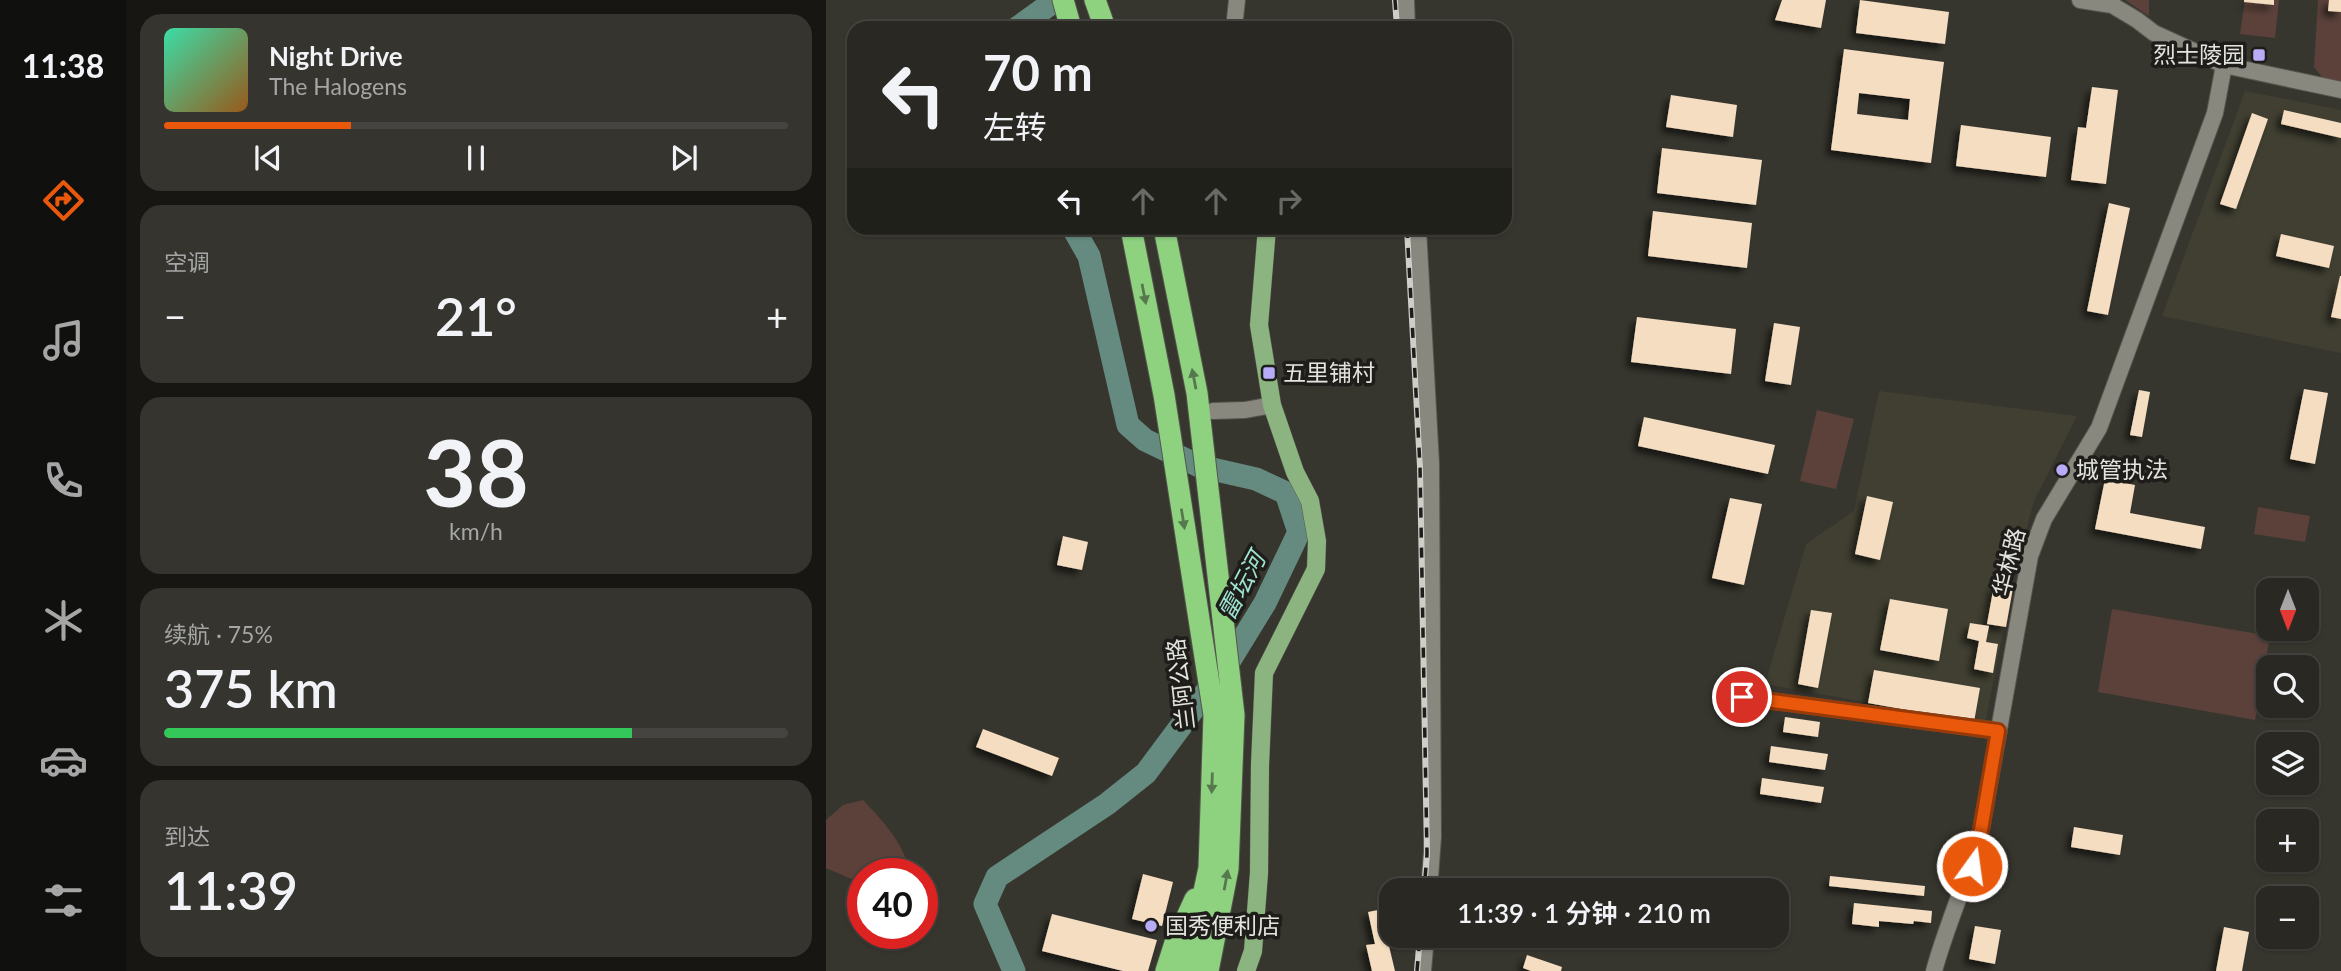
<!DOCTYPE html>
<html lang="zh">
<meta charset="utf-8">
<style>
body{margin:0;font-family:Lato,"Noto Sans SC",sans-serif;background:#35342f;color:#f1f3f6;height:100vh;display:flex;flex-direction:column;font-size:26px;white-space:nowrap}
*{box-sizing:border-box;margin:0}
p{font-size:23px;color:#a5a6a5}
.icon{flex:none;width:38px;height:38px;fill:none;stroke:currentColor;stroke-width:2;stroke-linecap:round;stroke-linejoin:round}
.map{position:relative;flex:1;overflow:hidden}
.details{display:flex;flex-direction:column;gap:14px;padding:14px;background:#171613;width:700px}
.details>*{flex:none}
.hud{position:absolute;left:21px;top:21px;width:665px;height:214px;border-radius:21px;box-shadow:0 2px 5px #0004,0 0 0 2px #454440;background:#292822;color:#f1f3f6;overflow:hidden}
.needle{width:46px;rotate:180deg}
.fabs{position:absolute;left:1430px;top:578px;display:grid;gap:14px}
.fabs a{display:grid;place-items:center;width:63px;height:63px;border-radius:14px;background:#292822;box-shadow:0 2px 5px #0004,0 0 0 2px #454440;font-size:35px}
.speed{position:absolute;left:21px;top:858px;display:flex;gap:14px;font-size:35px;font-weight:700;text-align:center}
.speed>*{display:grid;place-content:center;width:91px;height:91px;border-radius:50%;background:#292822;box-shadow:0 2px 5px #0004,0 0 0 2px #454440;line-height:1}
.speed .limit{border:10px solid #d22;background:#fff;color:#111}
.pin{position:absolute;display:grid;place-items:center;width:60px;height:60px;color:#fff;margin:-30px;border:4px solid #fff;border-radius:50%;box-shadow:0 2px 7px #0007}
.me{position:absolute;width:77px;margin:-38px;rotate:14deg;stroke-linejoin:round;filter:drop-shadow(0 0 5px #0008)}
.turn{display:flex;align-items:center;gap:24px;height:147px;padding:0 21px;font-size:32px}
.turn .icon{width:91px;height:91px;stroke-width:2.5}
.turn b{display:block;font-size:49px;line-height:60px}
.lanes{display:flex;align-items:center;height:66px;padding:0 21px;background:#0003;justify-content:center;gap:35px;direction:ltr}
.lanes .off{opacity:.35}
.big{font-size:52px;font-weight:600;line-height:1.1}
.details .widget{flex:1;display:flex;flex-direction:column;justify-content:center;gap:10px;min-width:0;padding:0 24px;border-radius:21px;background:#35342f}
.details .dial{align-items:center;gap:0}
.dial b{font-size:91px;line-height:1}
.song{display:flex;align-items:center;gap:21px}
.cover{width:84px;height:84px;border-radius:10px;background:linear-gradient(135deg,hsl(160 70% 55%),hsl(30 70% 35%))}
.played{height:7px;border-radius:4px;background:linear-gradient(90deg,#ea580c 30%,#454440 30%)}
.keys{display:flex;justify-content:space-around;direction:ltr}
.heat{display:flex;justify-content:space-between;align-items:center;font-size:38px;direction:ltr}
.charge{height:10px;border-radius:5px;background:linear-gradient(90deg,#34c759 75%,#454440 0)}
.trip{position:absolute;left:553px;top:878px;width:410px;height:70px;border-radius:21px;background:#292822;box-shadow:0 2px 5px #0004,0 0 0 2px #454440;font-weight:600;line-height:70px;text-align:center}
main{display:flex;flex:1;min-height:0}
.tab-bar{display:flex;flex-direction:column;width:126px;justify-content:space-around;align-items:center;background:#10100e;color:#a5a6a5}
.tab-bar .icon{width:49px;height:49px}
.tab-bar .active{color:#ea580c}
.tab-bar b{font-size:32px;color:#f1f3f6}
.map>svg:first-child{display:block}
.built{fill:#403f31}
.green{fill:#5b413a}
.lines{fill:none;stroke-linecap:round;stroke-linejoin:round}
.river{stroke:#658b80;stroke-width:23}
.building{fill:#f5ddc2;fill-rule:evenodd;filter:url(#shadow)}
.minor-casing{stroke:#55554e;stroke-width:18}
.major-casing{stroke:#55554e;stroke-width:19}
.highway-casing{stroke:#55554e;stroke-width:23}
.minor{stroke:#89887f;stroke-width:16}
.major{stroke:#8cb480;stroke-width:18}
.highway{stroke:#8ed280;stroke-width:21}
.rail-casing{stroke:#cfcfca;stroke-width:6}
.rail{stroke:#1e1d1a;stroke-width:3.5;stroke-dasharray:10;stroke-linecap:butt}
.oneway{fill:#56784d}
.route-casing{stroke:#983908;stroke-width:18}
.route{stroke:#ea580c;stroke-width:12}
.poi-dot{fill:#b8abf7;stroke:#1e1d1a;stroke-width:2.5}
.labels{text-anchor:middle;stroke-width:7;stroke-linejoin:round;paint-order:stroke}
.poi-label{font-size:23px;fill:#e4e4df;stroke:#1e1d1a;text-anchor:start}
.street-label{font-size:23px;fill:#e4e4df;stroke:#1e1d1a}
.water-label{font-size:24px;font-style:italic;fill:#9de3d0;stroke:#1e1d1a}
</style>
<main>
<nav class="tab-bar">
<b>11:38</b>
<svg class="icon active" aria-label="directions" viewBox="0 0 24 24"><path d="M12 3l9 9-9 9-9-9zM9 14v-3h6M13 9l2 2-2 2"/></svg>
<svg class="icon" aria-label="music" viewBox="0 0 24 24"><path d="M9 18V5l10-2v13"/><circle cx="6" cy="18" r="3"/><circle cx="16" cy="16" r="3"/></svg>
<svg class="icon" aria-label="phone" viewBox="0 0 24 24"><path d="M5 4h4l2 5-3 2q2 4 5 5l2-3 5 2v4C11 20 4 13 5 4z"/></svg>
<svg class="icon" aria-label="climate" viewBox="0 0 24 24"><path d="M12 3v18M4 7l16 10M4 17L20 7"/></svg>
<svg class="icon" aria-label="car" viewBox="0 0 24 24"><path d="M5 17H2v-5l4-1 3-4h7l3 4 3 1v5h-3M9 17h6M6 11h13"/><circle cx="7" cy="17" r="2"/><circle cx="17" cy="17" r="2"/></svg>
<svg class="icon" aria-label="filters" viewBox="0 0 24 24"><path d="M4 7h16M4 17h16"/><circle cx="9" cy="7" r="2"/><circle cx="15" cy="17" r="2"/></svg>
</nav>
<section class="details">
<div class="widget">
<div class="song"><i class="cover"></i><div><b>Night Drive</b><p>The Halogens</p></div></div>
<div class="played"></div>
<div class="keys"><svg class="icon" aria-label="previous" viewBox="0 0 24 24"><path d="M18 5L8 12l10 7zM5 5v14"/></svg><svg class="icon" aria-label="pause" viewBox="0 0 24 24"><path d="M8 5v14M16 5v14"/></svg><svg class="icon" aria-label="next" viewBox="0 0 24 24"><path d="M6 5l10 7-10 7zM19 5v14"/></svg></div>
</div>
<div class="widget"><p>空调</p>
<div class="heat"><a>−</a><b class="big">21°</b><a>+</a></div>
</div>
<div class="widget dial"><b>38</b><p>km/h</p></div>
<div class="widget"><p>续航 · 75%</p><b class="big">375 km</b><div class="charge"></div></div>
<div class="widget"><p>到达</p><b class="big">11:39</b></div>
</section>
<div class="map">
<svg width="1515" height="971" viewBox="0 0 1515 971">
<defs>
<filter id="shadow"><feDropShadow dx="-5" dy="5" stdDeviation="3.5" flood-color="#0009"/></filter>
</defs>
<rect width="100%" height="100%" fill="#37362e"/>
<path class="built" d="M1419,91L1515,110V353L1336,316Z
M1053,391L1251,416L1208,501L1189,570L1159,724L939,684L980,544L1028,511Z"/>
<path class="green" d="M1299,0H1323V16Z
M1419,0H1453L1449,38L1414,34Z
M1492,0H1515V85L1500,82L1488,67Z
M991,410L1028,419L1010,489L974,481Z
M1432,507L1484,516L1479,542L1428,534Z
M1286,609L1444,636L1429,720L1272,692Z
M37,800C56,820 80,845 83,873H37V884L0,868V820L17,805Z"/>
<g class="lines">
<path class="river" d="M191,28L230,0
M188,971L159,904L171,877L281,804L320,773L404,660L439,603L473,532L460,493L430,479L373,466L319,440L302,425L263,256L247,228"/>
</g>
<path class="building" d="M956,0H1000L995,28L949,20Z
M1034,0L1123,12L1119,44L1030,33Z
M1418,0H1448V5L1418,2Z
M1503,0H1515V12L1502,11Z
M1018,49L1118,62L1105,163L1005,150ZM1033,93L1084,99L1082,120L1031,114Z
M1266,87L1292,90L1280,184L1245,180L1252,127L1260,128Z
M845,95L911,105L907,137L840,127Z
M1458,110L1515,123V138L1455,124Z
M1426,113L1442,119L1410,209L1394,204Z
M1135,125L1225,137L1220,177L1130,166Z
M836,148L936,160L930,205L831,193Z
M1283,203L1304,208L1282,315L1261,311Z
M827,211L926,223L921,268L822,256Z
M1455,234L1508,246L1503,268L1450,256Z
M1514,276H1515V319L1505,317Z
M811,317L910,329L905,374L805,362Z
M948,323L974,327L965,385L939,381Z
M1478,389L1502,393L1489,464L1464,459Z
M1313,390L1324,392L1316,437L1304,435Z
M818,417L949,445L942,474L812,446Z
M1279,479L1309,485L1304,513L1379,527L1375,549L1269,529Z
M1041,496L1067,502L1054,560L1029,554Z
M904,498L936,504L918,585L886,578Z
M237,536L262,542L256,570L231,565Z
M1168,585L1187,588L1180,627L1161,624Z
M1064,599L1122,609L1113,661L1054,650Z
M985,610L1006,613L992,688L972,684Z
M1144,623L1163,626L1160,642L1172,644L1167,673L1148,669L1153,641L1141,638Z
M1048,670L1154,688L1148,722L1042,703Z
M959,717L994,722L992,737L957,732Z
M157,729L233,758L226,776L150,747Z
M945,746L1002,754L999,770L943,762Z
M936,778L998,787L995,803L934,794Z
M1248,827L1297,835L1294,855L1245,847Z
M317,874L347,882L336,926L306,919Z
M1004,876L1099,886L1098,896L1003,886Z
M1028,903L1106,911L1105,923L1088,921L1087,924L1053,921V927L1026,924Z
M562,908L565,936H569L570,944L563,946L569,971H546L540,945L549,944L542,912Z
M226,914L331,940L322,971H297L216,951Z
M1149,926L1175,930L1169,964L1143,959Z
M1398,927L1423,932L1416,971H1390Z
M701,955L736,967L735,971H705L697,968Z"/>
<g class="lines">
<defs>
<path id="minor" d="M580,0L581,28
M1254,0L1286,5L1311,20L1328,33L1398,65L1515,90
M408,28L411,0
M592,228L605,463L607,837L603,891
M387,411L419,410L446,405
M916,697L1173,731
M597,971L600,936
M1108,971C1121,923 1142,879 1155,830L1204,556L1218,519L1273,428L1389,113L1398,65"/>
<path id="major" d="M420,971L427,951L433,873L434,765L438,673L490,569L491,541L484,501L469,472L446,405L433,325L441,228"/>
<path id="highway" d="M237,0L245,28
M269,0L279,28
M305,228L338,395L388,715L383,868L361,971
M338,228L371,393L408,715L402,869L382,971
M340,971L349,943L369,899"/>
</defs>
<use href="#minor" class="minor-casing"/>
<use href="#major" class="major-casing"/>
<use href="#highway" class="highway-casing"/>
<use href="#minor" class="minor"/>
<use href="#major" class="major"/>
<use href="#highway" class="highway"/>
<defs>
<path id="rail" d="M569,0L571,28
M581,228L594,466L601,854L598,891
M591,971L594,936"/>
</defs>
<use href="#rail" class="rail-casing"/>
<use href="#rail" class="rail"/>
</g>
<defs><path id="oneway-solid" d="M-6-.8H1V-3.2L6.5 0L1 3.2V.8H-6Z" transform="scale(1.75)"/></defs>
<g class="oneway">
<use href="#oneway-solid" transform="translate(318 294) rotate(79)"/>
<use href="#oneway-solid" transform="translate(368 379) rotate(-101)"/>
<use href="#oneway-solid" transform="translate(357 519) rotate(81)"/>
<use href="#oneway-solid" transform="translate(386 783) rotate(92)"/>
<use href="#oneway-solid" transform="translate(400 880) rotate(-80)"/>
</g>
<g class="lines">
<defs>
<path id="route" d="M916,697L1172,731L1155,830L1146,866"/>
</defs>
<use href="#route" class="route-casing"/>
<use href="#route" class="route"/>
</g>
<g class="poi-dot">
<rect x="1426" y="48" width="14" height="14" rx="3.5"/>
<rect x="436" y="366" width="14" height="14" rx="3.5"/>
<circle cx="1236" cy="470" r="7"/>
<circle cx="325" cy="926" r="7"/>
</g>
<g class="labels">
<g class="poi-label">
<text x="1419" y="63" text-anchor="end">烈士陵园</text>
<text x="457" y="381">五里铺村</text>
<text x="1250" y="478">城管执法</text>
<text x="339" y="934">国秀便利店</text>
</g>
<g class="street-label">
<text transform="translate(1183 562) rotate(-76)" y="8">华林路</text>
<text transform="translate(355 684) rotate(-97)" y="8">兰阿公路</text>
</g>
<g class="water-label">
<text transform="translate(416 586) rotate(-62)" y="8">雷坛河</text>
</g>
</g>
</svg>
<div class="fabs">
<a><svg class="needle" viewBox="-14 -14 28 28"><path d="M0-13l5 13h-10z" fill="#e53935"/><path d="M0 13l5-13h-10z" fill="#a5a6a5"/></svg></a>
<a><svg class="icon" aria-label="search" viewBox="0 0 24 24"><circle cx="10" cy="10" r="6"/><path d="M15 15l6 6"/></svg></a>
<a><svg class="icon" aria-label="layers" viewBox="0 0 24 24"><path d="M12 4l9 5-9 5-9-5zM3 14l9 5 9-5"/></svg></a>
<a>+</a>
<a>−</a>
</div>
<div class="speed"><div class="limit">40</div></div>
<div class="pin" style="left:916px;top:697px;background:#d93025"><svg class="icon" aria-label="arrive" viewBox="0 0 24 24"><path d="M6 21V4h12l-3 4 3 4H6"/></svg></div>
<svg class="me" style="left:1146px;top:866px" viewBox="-20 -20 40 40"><circle r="17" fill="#ea580c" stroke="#fff" stroke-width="3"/><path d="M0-11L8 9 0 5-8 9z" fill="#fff"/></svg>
<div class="trip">11:39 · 1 分钟 · 210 m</div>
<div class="hud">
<div class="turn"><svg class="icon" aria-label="left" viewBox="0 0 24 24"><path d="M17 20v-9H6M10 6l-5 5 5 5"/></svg><div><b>70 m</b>左转</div></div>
<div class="lanes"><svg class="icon" aria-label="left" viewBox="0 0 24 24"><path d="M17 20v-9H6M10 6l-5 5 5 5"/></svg><svg class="icon off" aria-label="ahead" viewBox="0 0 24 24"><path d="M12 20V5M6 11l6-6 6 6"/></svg><svg class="icon off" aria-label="ahead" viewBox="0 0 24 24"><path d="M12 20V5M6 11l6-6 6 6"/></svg><svg class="icon off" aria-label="right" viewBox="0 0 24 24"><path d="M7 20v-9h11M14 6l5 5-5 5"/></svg></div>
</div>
</div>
</main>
